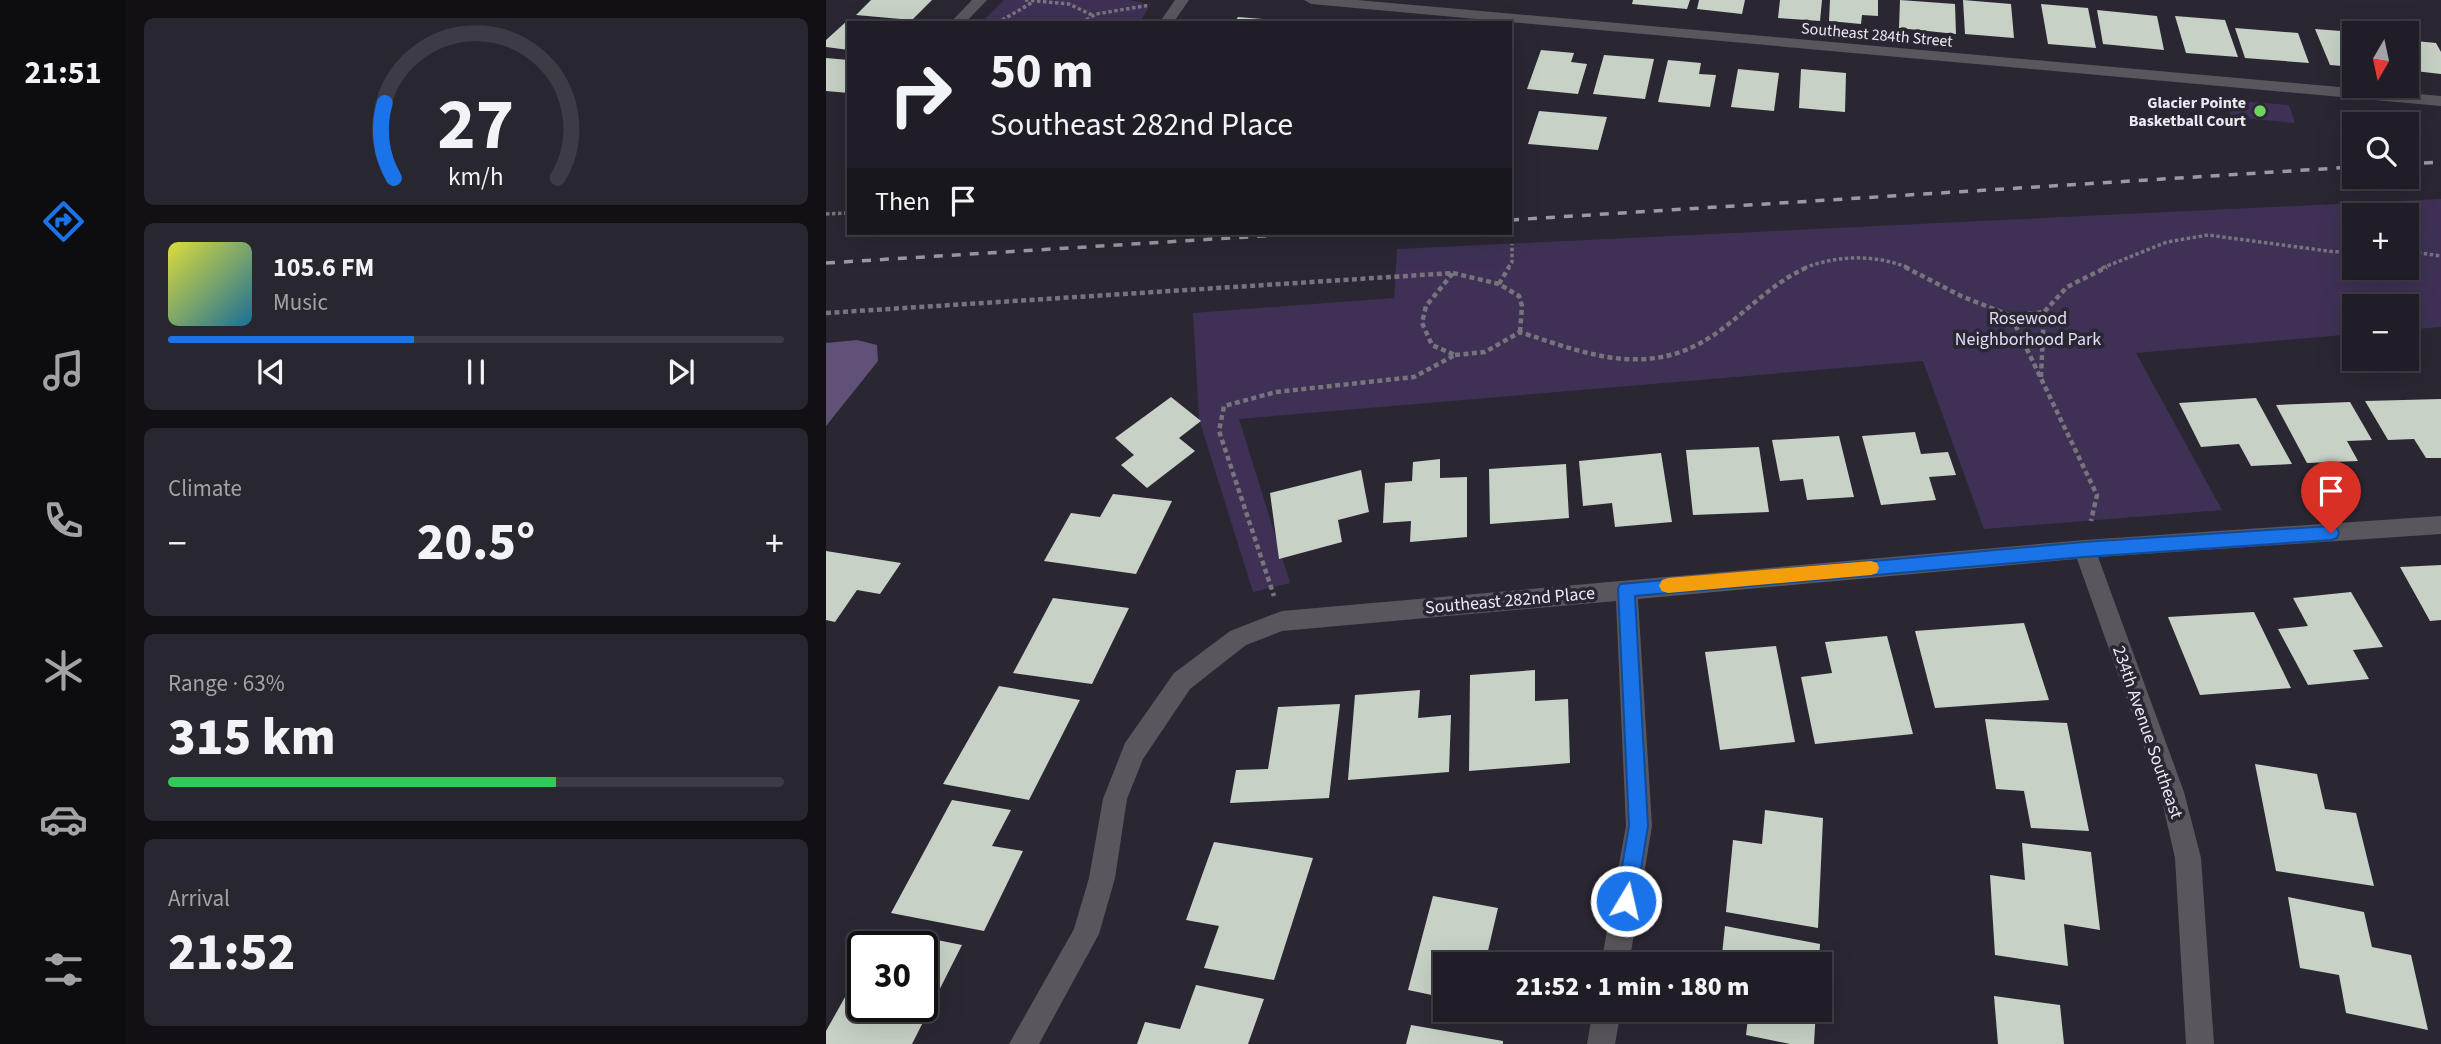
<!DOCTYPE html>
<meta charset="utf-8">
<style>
body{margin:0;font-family:"Source Sans 3",sans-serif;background:#28262e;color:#f1f3f6;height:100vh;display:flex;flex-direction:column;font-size:26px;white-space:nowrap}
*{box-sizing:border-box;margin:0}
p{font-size:23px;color:#a2a2a7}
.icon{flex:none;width:38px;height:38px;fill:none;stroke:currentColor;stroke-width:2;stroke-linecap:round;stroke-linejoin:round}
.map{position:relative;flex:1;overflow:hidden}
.panel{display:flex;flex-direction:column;gap:18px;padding:18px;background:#121015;width:700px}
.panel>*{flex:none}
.banner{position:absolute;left:21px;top:21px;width:665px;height:214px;border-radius:0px;box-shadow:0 7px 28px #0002,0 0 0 2px #3d3b43;background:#201d26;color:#f1f3f6;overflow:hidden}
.needle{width:46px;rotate:189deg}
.tools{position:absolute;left:1516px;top:21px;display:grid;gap:14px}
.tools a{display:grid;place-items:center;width:77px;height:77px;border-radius:0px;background:#201d26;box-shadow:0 7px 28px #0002,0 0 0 2px #3d3b43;font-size:35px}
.speed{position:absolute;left:21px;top:931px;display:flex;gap:14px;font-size:35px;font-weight:700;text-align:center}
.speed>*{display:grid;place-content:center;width:91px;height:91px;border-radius:50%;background:#201d26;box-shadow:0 7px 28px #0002,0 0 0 2px #3d3b43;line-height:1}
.speed .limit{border:4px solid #111;border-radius:10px;background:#fff;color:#111}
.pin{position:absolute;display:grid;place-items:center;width:60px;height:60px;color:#fff;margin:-72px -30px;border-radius:50% 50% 50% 0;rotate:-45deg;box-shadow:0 0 7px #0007}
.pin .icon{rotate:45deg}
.me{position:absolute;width:77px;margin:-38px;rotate:9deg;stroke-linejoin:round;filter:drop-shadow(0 0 5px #0008)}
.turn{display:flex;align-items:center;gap:24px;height:147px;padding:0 28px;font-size:32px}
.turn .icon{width:91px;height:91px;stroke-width:2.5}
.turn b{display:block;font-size:49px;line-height:60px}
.then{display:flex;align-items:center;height:66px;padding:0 28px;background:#0003;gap:14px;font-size:26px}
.big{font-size:52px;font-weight:800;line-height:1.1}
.panel .card{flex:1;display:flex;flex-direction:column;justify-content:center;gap:10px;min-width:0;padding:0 24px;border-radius:10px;background:#28262e}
.panel .dial{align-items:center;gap:0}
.dial svg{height:182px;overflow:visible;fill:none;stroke:#3d3b43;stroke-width:7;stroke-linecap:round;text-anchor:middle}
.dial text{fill:#f1f3f6;stroke:none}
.song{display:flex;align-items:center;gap:21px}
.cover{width:84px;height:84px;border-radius:10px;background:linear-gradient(135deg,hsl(60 70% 55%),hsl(200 70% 35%))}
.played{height:7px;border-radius:4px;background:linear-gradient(90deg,#1a73e8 40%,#3d3b43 40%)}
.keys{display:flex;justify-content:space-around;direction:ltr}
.heat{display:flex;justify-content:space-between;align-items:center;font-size:38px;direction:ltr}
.charge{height:10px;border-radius:5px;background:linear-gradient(90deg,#34c759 63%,#3d3b43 0)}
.trip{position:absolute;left:607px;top:952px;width:399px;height:70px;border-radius:0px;background:#201d26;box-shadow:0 7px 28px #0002,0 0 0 2px #3d3b43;font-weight:800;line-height:70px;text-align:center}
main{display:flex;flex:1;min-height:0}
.dock{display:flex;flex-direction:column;width:126px;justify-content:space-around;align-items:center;background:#0d0c0f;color:#a2a2a7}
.dock .icon{width:49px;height:49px}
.dock .current{color:#1a73e8}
.dock b{font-size:32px;color:#f1f3f6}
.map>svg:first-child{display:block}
.green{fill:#3e3155;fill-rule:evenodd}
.water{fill:#5f5178}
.building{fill:#c7d1c5}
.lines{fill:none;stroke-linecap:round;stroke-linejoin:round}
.path-far1{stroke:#77747d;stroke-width:3.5;stroke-dasharray:3.5 2.5;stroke-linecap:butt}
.path{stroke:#77747d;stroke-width:4.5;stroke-dasharray:5 3.5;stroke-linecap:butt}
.minor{fill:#59575d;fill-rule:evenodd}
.rail{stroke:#9c99a2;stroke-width:3.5;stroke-dasharray:9 9;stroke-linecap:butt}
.route{fill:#1a73e8;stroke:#114b97;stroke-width:2}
.slow{fill:#f59e0b}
.poi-dot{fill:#70d35f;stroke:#2b2732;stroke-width:2.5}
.labels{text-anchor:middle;stroke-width:7;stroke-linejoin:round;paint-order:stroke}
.far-street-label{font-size:16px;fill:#eceaf1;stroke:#2b2732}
.far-poi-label{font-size:16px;font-weight:bold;fill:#eceaf1;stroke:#2b2732;text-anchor:end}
.park-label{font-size:18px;fill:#e3daf5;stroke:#2b2732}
.street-label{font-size:18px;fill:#eceaf1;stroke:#2b2732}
</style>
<main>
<nav class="dock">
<b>21:51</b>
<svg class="icon current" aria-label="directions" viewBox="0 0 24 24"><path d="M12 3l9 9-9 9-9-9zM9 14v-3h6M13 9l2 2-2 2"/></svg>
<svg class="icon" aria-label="music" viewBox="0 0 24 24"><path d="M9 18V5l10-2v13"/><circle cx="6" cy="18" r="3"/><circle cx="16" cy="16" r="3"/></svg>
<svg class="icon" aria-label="phone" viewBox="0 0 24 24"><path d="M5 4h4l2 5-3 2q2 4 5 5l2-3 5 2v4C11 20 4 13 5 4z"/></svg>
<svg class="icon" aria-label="climate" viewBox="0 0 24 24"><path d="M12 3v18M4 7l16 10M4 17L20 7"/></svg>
<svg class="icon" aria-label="car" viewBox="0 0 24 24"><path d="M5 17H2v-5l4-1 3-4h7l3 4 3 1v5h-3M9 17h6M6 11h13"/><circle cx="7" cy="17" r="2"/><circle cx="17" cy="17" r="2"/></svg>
<svg class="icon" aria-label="filters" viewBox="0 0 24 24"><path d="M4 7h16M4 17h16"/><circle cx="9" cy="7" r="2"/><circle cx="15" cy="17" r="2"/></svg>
</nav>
<section class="panel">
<div class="card dial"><svg viewBox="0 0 100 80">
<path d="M14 69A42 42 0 1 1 86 69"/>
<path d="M14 69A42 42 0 0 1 10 36" stroke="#1a73e8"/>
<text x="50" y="56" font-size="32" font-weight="700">27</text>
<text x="50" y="72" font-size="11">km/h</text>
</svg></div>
<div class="card">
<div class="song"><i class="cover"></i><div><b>105.6 FM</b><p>Music</p></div></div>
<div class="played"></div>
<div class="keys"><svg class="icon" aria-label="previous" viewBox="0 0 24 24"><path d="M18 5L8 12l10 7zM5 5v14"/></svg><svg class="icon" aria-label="pause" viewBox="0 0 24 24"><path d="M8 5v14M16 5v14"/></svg><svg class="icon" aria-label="next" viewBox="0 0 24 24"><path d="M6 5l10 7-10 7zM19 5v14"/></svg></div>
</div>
<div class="card"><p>Climate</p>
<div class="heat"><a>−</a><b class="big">20.5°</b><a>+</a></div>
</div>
<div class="card"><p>Range · 63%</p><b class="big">315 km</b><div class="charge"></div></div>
<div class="card"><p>Arrival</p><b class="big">21:52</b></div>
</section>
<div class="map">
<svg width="1615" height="1044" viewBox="0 0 1615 1044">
<rect width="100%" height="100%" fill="#2b2732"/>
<path class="green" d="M178,0H303L315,2L322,8L314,23H155Z
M1401,100L1463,105L1469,123L1405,117Z
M1615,199V327L1580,330V306H1528V334L1310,353L1396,510L1158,529L1097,361L413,419L464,583L427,592L373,419L367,313L568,298L571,249ZM1528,215H1580V268H1528Z"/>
<path class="water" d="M31,340L51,345L52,361L0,426V343Z"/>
<path class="building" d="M45,0H106L86,20L30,15Z
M807,0H864L861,9L806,4Z
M873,0H919L916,14L871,9Z
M954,0H996L994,21L952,18Z
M1004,0H1052V16L1036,15L1035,24L1003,21Z
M1074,0L1129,4L1130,34L1073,28Z
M1137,0L1185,4L1188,38L1139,34Z
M1215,4L1262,8L1270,48L1222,44Z
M1271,10L1331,16L1338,50L1277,44Z
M1349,16L1399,20L1412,57L1360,53Z
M412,17L449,20L448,23H408Z
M22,20L36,21L23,23V50L0,47V40Z
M1409,28L1472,33L1483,63L1419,58Z
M1489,29L1528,32V67L1504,65Z
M1580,40L1610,43L1615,52V74L1580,70Z
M715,50L748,53L745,62L761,64L752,94L701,89Z
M778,55L828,59L819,99L767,94Z
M0,58L23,60V93L0,91Z
M842,60L875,63L873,74L890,75L884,107L832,102Z
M912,69L953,73L948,111L905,107Z
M975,69L1020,73L1019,112L973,108Z
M713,111L781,117L772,150L702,144Z
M345,397L375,421L353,438L369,451L321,488L295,465L308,455L289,438Z
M1430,398L1466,464L1425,466L1413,444L1375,447L1353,403Z
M1615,399V458H1600L1588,439L1562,440L1539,401Z
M1524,402L1546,440L1521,441L1532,461L1481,463L1450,405Z
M1089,432L1095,454L1122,452L1130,475L1103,477L1110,500L1055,505L1036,436Z
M1013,436L1028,497L981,500L977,479L954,481L946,440Z
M933,447L943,512L867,515L860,450Z
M835,453L846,522L789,527L786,503L757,506L753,461Z
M614,459V478L641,477V537L584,542L585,521L557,523L559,483L586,481L587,462Z
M740,464L743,518L664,524L663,469Z
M535,470L543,512L512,520L516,542L453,559L444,493Z
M287,494L346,501L310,574L218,561L245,513L274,517Z
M0,551L75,563L54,594L31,590L9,622L0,620Z
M1615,565V620L1604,621L1574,567Z
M1525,592L1557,647L1527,650L1543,679L1482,685L1452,629L1482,626L1467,598Z
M227,598L303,608L266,684L187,673Z
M1428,612L1465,688L1374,695L1342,617Z
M1198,623L1223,700L1109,708L1089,631Z
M1061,636L1087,734L989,744L975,677L1006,673L999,642Z
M950,646L969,742L894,750L879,652Z
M709,670V701L742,699L744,763L643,771L644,675Z
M173,686L254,700L203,800L117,784Z
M594,690L592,718L625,715L623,772L522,780L529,695Z
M514,704L503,798L404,803L410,770L442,769L452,707Z
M1159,719L1241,723L1263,831L1205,828L1198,791L1170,789Z
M1429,764L1491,774L1499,809L1530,813L1548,886L1450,871Z
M126,800L185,810L166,846L197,851L158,931L65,913Z
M939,810L997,818L992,928L900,912L907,840L936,844Z
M388,842L487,858L448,980L378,968L393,926L360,920Z
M1196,843L1265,852L1274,930L1238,924L1242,966L1169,955L1164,875L1199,880Z
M607,896L672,908L661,955L695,961L694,964H620V998L582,990Z
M1462,897L1538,912L1546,947L1585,955L1602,1030L1520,1013L1513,975L1474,968Z
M899,926L994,944L993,964H895Z
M56,929L136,945L86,1044H0V1031L37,965V1006H96V947H47Z
M370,985L438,999L422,1044H311L319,1022L354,1029Z
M1168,996L1234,1005L1238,1044H1172Z
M923,1010H990L988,1044H964L920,1035Z
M585,1025L677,1041V1044H580Z"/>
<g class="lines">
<path class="path-far1" d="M199,0L243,4L266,15
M171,23L207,2
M255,23L270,14L324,5
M0,214L23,213
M1580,251L1615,256
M682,268L686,262V244
M978,268C1012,255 1049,254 1083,268
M1276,268L1341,242L1382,235L1509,252L1528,250"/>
<path class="path" d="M1079,267L1135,296L1185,316L1271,495L1265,521
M627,273L673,284L693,296L696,306L694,332
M673,284L683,267
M0,313L627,273L600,306L596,323L606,345L629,355L588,377L450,392L398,406L393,431L448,596
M1185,316L1218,312L1241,287L1281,267
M629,355L659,352L694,332C769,357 831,381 900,326C927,305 951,280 982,267
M1215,377L1218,312"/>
<path class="minor" d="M146,0H161L139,23H124Z
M349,0H363L347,23H333Z
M478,0H531L1615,96V106L485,4Z
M1615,516V534L1272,557L1358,792L1375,858L1388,1044H1360L1349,858L1334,792L1251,559L812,599L826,826L803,964H775L800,826L790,601L456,631L420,645L364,689L317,759L301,799L289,878L273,934L213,1044H183L248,929L263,878L277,799L299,743L348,673L404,631L456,611L1258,540Z
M767,1010H795L789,1044H761Z"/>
<path class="rail" d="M1580,164L1615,162
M684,220L1528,167
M0,263L485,233"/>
</g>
<path class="route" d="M1505,526L1511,528L1513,533L1511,538L1505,540L1258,557L809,596L822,826L810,901L807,908L800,911L793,908L790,901L803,826L792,589L794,584L1258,542Z"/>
<path class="slow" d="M1045,561L1051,563L1053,568L1051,573L1045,575L842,593L836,591L833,586L836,580L842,578Z"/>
<circle class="poi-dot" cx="1434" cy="111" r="7"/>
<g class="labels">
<g class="far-street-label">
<text transform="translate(1051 34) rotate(5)" y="6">Southeast 284th Street</text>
</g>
<g class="far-poi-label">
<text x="1420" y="108">Glacier Pointe<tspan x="1420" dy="18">Basketball Court</tspan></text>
</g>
<g class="park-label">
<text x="1202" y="324">Rosewood<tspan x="1202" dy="21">Neighborhood Park</tspan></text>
</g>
<g class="street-label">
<text transform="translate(684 600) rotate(-5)" y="6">Southeast 282nd Place</text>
<text transform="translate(1322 732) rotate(71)" y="6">234th Avenue Southeast</text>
</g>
</g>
</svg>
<div class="tools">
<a><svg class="needle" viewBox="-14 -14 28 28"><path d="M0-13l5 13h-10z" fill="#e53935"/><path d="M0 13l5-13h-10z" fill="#a2a2a7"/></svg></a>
<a><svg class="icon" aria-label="search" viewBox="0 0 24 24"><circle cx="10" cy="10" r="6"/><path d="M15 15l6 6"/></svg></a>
<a>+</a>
<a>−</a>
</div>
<div class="speed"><div class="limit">30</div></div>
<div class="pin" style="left:1505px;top:533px;background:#d93025"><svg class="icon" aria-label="arrive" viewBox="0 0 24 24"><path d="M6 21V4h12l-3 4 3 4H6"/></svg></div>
<svg class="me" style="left:800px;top:901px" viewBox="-20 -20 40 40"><circle r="17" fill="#1a73e8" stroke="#fff" stroke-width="3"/><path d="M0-11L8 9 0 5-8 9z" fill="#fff"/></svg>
<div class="trip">21:52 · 1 min · 180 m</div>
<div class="banner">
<div class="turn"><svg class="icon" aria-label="right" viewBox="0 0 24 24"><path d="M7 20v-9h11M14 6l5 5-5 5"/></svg><div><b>50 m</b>Southeast 282nd Place</div></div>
<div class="then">Then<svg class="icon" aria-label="arrive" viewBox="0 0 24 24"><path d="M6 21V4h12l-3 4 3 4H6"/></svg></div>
</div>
</div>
</main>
